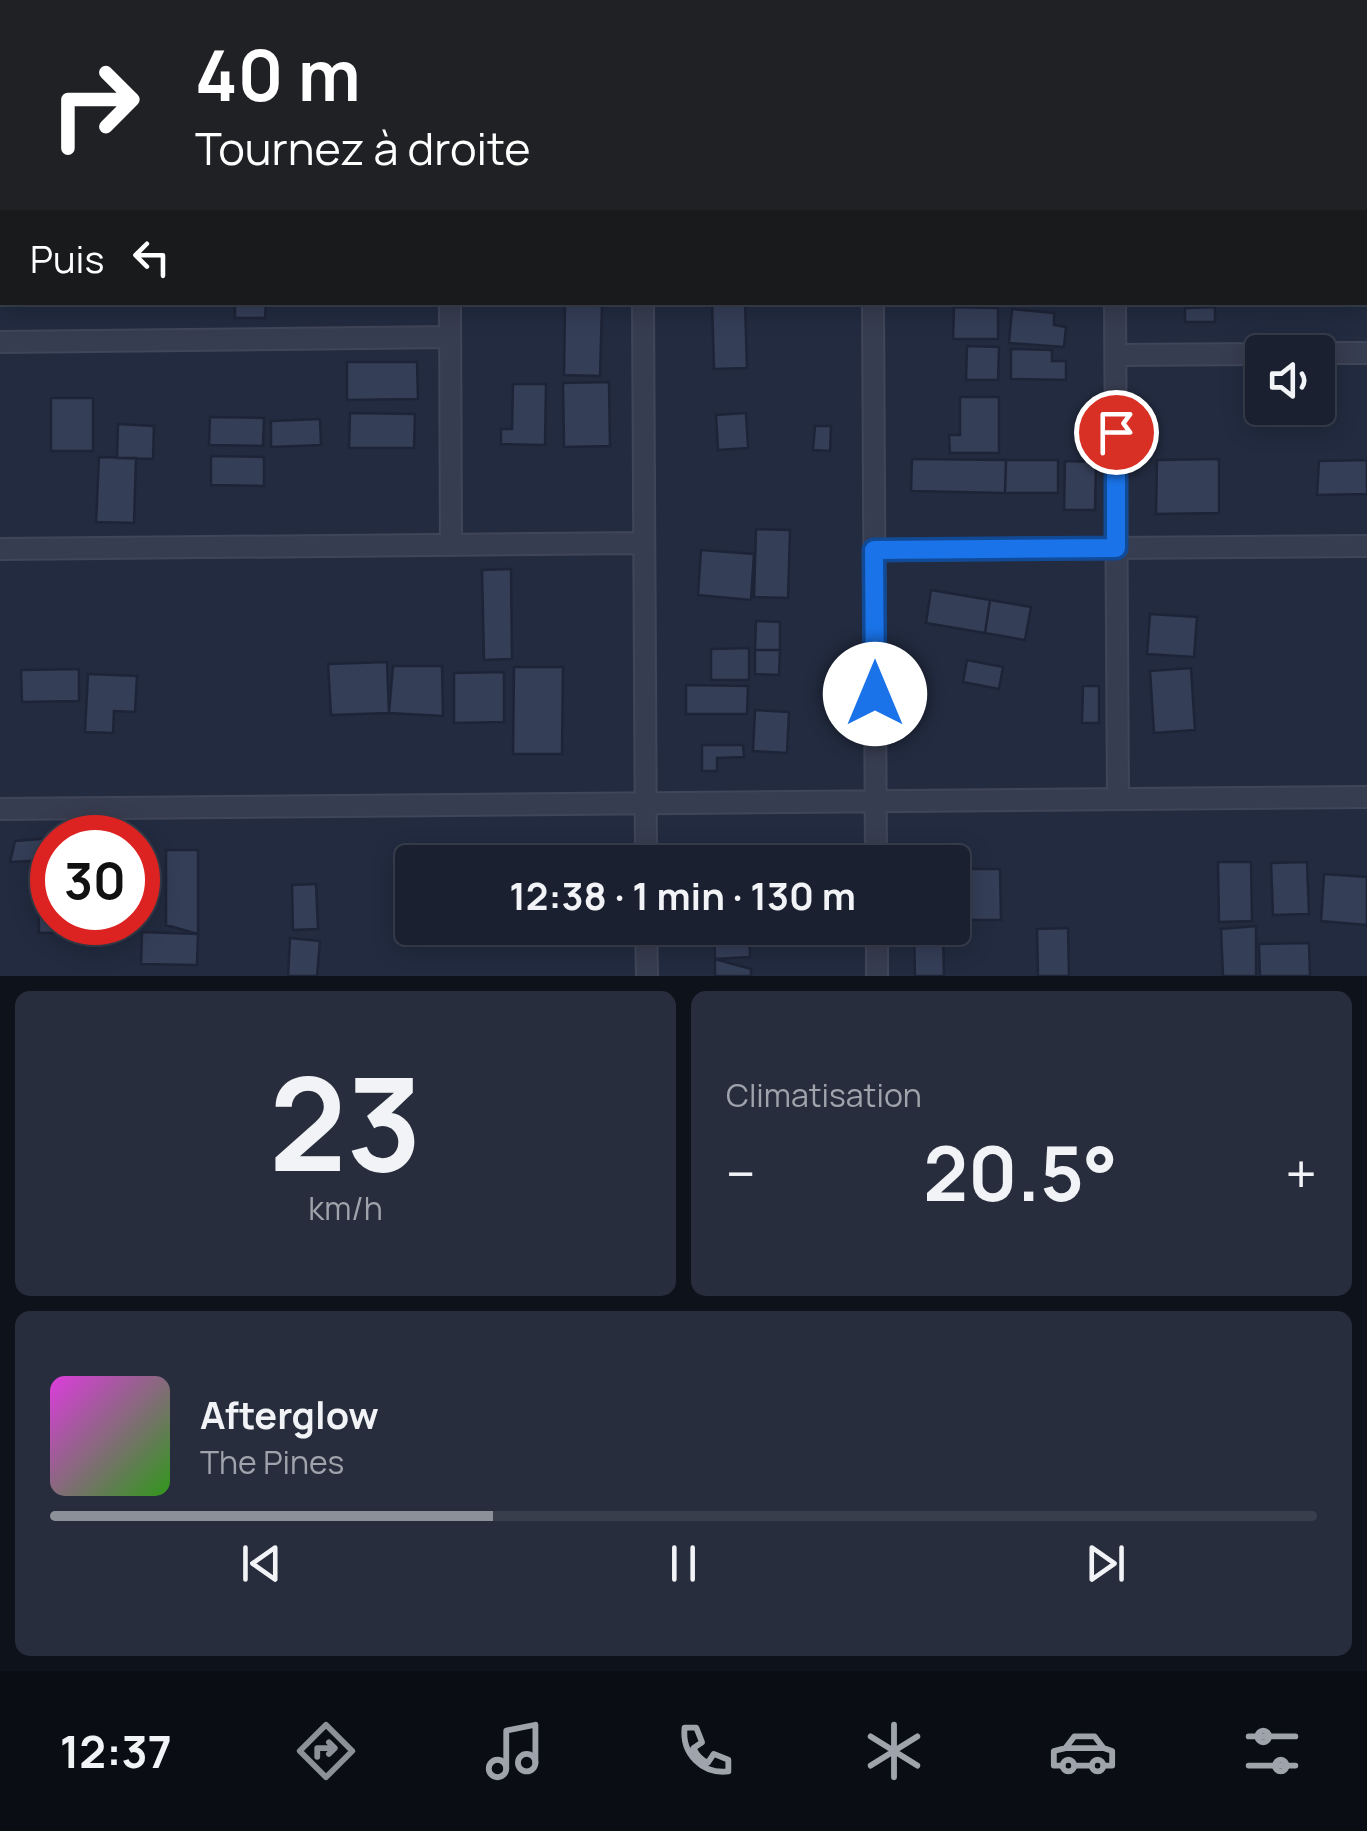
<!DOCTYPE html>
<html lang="fr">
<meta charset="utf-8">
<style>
body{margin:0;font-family:Manrope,sans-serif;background:#272d3c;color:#f1f3f6;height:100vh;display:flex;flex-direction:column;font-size:38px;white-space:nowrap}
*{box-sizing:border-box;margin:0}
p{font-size:32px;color:#9fa3ab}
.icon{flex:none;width:55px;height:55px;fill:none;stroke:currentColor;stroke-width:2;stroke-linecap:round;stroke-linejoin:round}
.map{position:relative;height:976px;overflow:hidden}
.sheet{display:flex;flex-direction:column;gap:15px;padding:15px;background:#0e121a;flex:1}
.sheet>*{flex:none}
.hud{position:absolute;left:0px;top:0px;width:1368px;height:305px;box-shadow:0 5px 25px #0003,0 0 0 2px #383e4c;background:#202124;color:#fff;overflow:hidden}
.controls{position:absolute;left:1245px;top:335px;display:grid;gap:20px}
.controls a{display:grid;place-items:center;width:90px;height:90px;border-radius:10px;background:#1a2030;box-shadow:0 5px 25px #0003,0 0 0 2px #383e4c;font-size:50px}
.speed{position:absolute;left:30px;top:815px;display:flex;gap:20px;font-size:50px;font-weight:700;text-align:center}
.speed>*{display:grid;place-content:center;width:130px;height:130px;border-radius:50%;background:#1a2030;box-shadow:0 5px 25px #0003,0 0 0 2px #383e4c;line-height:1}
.speed .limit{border:15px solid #d22;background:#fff;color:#111}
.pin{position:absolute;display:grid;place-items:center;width:85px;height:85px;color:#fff;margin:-42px;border:5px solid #fff;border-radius:50%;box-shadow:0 2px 10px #0007}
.me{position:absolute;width:110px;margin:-55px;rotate:0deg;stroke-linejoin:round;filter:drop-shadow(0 0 8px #0008)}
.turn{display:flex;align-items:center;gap:35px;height:210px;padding:0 30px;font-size:45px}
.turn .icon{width:130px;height:130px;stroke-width:2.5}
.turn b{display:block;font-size:70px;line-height:85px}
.then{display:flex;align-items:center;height:95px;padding:0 30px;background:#0003;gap:20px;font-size:38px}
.big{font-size:75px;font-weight:700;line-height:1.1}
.sheet .widget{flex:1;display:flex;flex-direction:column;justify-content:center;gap:15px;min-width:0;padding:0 35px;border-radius:15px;background:#272d3c}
.sheet .dial{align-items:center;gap:0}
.dial b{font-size:130px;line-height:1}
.song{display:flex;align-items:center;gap:30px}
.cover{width:120px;height:120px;border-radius:15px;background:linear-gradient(135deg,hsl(300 70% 55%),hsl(110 70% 35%))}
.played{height:10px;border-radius:5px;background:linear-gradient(90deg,#8c9099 35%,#383e4c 35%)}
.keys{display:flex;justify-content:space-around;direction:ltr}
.heat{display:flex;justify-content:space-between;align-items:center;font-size:55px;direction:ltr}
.sheet .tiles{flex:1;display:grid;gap:15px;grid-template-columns:1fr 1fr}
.widget:last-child{grid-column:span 2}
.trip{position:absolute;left:395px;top:845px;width:575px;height:100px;border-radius:10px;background:#1a2030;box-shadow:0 5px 25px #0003,0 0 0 2px #383e4c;font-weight:700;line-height:100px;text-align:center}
.menu{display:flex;height:160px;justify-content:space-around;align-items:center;background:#0a0d13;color:#9fa3ab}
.menu .icon{width:70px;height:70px}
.menu .on{color:#8c9099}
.menu b{font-size:45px;color:#f1f3f6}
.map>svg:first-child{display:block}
.building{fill:#343e57;stroke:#1e2437;stroke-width:2.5}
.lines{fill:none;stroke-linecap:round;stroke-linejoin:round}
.street-casing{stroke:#404659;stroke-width:24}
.street{stroke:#373d50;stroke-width:20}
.route-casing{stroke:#114b97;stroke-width:25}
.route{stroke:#1a73e8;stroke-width:18}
</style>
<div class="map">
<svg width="1367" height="976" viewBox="0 0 1367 976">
<rect width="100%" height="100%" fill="#222b40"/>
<path class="building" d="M235,302H266L265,318H235Z
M712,302H745L747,368L714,369Z
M565,305L602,306L600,376L564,375Z
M954,307L998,308V339H953Z
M1215,307V322H1185V308Z
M1012,309L1054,313V325L1066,327L1064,347L1009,343Z
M967,346L999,347L998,380H966Z
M1011,349L1052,350V361H1066V380L1011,379Z
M347,362H417L418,399L347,400Z
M609,382L610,446L564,447L563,383Z
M513,384H546L545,445L501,444V429H512Z
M960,397H999V453H950L949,435H960Z
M51,398H93V451H51Z
M350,413L415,414L414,448H349Z
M746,413L748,448L718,450L716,415Z
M210,417L264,418L263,446L209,445Z
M320,419L321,445L271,447V421Z
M118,424L154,426L153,459L117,458Z
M815,426H831L830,451L813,450Z
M211,456L264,457V486L211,485Z
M99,457L136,458L134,523L96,522Z
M912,459L1006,460L1005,493L911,491Z
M1219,459V513L1156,514L1157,460Z
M1006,460H1058V493H1005Z
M1367,460V494L1317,495L1319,461Z
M1065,461L1096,462L1095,510H1064Z
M756,529L790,530L788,598L754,597Z
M701,550L754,554L751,600L698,595Z
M511,569L512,659L484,660L482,570Z
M931,590L990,600L985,633L926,623Z
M990,600L1031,607L1025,640L985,633Z
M1150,614L1197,617L1194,657L1147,654Z
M756,621L780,622V650H755Z
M749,648V680H711V649Z
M755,650H780L779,675L755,674Z
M967,660L1003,667L999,689L963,682Z
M387,662L389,713L331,715L328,664Z
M393,666H442L443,716L389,713Z
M514,667H563L562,754H513Z
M1191,668L1195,730L1154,733L1150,671Z
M79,669V701L22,702L21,670Z
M504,672V722L454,723V673Z
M88,674L137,676L135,712L114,711L113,733L85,732Z
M686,685L748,686L747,714H686Z
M1083,686H1099V723H1082Z
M755,710L789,712L787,753L753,751Z
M702,745H743L744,757L717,758V771H702Z
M52,838V860L10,862L15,841Z
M166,850H198V934L166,925Z
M1218,862H1251L1252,921L1219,922Z
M1307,862L1309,914L1273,915L1271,863Z
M52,866V922H105L106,932L39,933L38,867Z
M954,869H1000L1001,920H954Z
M1324,874L1367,877V925L1321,921Z
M316,884L318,929L293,930L292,885Z
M1256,926V976H1223L1221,929Z
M714,928H749L750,957L715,959Z
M1068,928L1069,976H1038L1037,929Z
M142,932L198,934L197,965L141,964Z
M943,934L944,976H915L914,935Z
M290,938L320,941L317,976H288Z
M1309,943L1310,976H1260L1259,944Z
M715,959L751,969V976H715Z"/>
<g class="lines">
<defs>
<path id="street" d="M448,0V2
M641,0V2
M871,0V2
M1113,0V2
M1365,114H1367
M0,126H2
M450,302L451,545
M643,302L646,862
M873,302L876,862
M1115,302L1118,799
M0,342L450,337
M1318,353H1367
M1116,355L1262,354
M0,549L644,543
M874,550L1367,546
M0,809L1367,797
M646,928L647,976
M877,928V976"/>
</defs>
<use href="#street" class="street-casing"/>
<use href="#street" class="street"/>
</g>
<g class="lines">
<defs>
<path id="route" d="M875,694L874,550L1116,548V432"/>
</defs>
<use href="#route" class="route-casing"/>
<use href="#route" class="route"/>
</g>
</svg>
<div class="controls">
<a><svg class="icon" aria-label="sound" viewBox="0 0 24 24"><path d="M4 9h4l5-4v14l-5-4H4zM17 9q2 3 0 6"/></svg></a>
</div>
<div class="speed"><div class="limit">30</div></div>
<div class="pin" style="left:1116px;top:432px;background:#d93025"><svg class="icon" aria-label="arrive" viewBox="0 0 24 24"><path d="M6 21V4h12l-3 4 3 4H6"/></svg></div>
<svg class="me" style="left:875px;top:694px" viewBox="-20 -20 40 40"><circle r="19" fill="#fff"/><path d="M0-13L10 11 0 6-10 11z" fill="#1a73e8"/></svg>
<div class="trip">12:38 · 1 min · 130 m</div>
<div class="hud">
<div class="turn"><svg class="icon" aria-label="right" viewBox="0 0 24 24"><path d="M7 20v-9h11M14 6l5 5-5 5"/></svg><div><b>40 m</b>Tournez à droite</div></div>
<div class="then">Puis<svg class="icon" aria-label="left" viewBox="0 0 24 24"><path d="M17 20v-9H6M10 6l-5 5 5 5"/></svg></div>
</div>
</div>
<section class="sheet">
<div class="tiles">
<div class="widget dial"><b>23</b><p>km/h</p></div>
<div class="widget"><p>Climatisation</p>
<div class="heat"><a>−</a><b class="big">20.5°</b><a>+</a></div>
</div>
<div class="widget">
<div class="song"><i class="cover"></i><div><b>Afterglow</b><p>The Pines</p></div></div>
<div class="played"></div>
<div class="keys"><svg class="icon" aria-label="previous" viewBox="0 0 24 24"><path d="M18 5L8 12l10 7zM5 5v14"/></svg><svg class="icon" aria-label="pause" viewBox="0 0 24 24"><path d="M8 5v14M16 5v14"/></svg><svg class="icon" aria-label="next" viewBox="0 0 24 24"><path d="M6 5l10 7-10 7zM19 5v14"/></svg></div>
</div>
</div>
</section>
<nav class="menu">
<b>12:37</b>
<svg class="icon on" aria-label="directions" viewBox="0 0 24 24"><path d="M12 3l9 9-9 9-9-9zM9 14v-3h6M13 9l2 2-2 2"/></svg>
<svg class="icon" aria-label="music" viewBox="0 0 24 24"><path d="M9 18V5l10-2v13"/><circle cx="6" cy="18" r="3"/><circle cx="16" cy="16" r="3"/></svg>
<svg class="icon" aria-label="phone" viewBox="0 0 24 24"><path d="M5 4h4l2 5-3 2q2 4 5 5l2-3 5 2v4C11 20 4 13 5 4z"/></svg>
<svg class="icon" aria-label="climate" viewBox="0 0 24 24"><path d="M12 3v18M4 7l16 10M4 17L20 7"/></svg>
<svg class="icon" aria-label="car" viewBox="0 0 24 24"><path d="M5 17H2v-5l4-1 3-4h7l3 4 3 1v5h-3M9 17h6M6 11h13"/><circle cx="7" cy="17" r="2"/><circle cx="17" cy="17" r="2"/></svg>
<svg class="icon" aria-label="filters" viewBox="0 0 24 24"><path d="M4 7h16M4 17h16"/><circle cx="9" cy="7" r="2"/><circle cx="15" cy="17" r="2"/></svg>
</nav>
